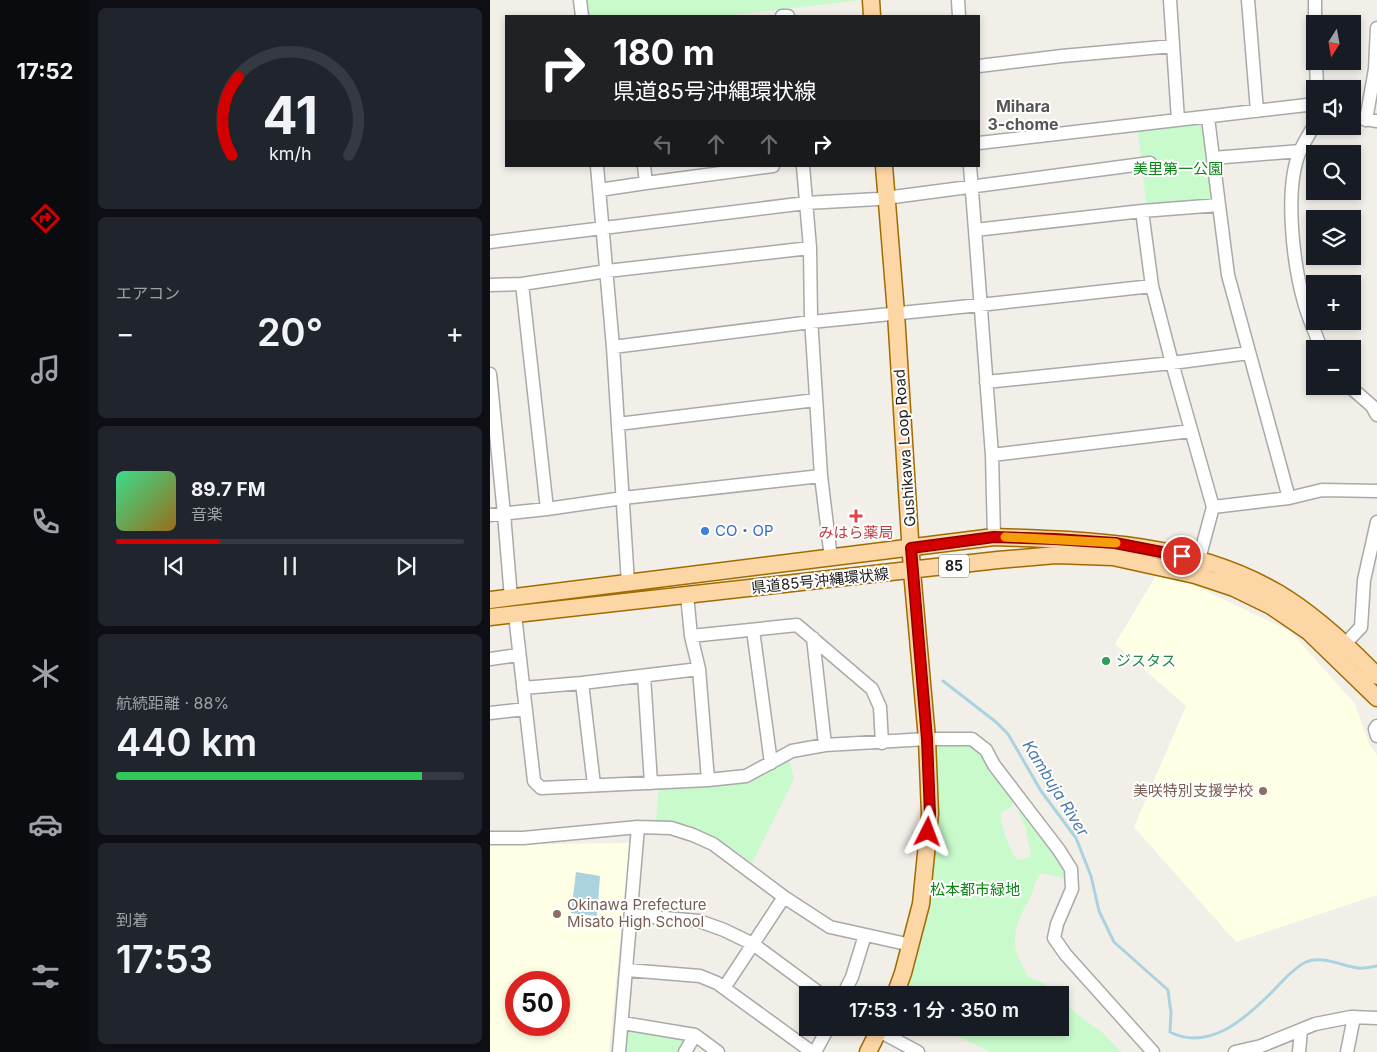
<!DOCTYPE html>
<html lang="ja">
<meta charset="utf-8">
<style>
body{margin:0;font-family:Inter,"Noto Sans JP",sans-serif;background:#20242c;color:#f1f3f6;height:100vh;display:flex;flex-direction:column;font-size:19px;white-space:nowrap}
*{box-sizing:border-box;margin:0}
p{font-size:16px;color:#9ea1a6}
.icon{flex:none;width:28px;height:28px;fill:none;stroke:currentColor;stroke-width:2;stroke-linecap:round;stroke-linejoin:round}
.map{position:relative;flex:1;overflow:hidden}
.sheet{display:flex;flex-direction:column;gap:8px;padding:8px;background:#0d0f14;width:400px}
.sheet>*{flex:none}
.guide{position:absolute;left:15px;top:15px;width:475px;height:152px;border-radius:0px;box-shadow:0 2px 8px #0003;background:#202124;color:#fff;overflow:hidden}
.needle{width:32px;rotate:191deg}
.tools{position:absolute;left:816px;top:15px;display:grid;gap:10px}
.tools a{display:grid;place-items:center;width:55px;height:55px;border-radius:0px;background:#171b24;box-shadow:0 2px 8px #0003;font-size:25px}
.speed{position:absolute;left:15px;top:971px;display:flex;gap:10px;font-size:25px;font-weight:700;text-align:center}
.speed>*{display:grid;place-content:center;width:65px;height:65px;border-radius:50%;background:#171b24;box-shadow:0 2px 8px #0003;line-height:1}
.speed .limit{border:8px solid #d22;background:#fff;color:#111}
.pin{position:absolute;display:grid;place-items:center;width:42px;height:42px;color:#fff;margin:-21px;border:2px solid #fff;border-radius:50%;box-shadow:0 1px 5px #0007}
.me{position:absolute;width:55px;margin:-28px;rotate:3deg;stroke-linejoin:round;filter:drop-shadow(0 0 4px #0008)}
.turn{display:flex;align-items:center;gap:18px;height:105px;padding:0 25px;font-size:22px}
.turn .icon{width:65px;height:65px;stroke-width:2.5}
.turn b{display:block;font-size:35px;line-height:42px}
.lanes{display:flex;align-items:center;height:48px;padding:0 25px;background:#0003;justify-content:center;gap:25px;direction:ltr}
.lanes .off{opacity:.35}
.big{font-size:38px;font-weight:600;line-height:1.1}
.sheet .widget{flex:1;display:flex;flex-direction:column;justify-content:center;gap:8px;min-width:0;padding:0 18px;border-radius:8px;background:#20242c}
.sheet .dial{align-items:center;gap:0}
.dial svg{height:130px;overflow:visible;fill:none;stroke:#363941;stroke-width:7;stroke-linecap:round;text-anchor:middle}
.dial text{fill:#f1f3f6;stroke:none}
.song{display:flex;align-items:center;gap:15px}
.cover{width:60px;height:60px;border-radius:8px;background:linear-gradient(135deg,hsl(150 70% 55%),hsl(40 70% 35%))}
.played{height:5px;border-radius:2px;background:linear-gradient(90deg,#d40000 30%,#363941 30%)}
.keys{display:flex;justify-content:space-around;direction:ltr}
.heat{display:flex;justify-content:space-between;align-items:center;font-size:28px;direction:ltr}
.charge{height:8px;border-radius:4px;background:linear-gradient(90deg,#34c759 88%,#363941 0)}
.trip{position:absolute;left:309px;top:986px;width:270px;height:50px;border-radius:0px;background:#171b24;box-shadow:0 2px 8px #0003;font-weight:600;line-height:50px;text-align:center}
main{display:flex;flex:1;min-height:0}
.menu{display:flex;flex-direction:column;width:90px;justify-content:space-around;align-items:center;background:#090b0e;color:#9ea1a6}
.menu .icon{width:35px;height:35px}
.menu .on{color:#d40000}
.menu b{font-size:22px;color:#f1f3f6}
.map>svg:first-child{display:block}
.education{fill:#ffffe5;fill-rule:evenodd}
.park{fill:#c8facc}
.water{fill:#aad3df}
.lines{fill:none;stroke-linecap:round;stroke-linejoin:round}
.stream{stroke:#aad3df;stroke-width:3}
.minor-casing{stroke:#a9a9a9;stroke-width:15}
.major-casing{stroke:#a06b00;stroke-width:19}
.minor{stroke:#fff;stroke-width:12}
.major{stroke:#fcd6a4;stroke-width:16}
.route-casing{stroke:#8a0000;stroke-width:12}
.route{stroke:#d40000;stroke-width:9}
.slow{stroke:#f59e0b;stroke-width:9}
.health-dot{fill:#e0444e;stroke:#fff;stroke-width:2}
.shop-dot{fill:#3f7fe0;stroke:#fff;stroke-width:2}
.leisure-dot{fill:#2e9e5b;stroke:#fff;stroke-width:2}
.education-dot{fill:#8d6e63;stroke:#fff;stroke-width:2}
.labels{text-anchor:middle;stroke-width:4;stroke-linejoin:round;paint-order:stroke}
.shield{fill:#fff;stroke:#646464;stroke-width:1}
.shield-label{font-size:14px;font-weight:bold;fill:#222}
.park-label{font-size:15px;fill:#0c8416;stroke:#fff}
.street-label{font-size:15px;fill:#222;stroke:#fff}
.shop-label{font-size:15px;fill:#366cbe;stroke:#fff;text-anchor:start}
.health-label{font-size:15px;fill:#be3a42;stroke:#fff}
.leisure-label{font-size:15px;fill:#27864d;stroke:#fff;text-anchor:start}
.education-label{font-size:15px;fill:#785e54;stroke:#fff;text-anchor:end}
.neighbourhood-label{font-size:16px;font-weight:bold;fill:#555;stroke:#fff}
.water-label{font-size:16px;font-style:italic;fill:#4a7aab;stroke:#fff}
</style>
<main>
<nav class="menu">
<b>17:52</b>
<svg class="icon on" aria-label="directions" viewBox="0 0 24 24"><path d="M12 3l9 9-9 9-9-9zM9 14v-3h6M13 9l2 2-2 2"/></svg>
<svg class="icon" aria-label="music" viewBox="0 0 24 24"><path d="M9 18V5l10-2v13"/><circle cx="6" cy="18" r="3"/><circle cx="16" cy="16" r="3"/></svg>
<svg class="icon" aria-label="phone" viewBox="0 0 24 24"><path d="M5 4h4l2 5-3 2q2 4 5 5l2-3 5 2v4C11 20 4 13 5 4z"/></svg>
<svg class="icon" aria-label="climate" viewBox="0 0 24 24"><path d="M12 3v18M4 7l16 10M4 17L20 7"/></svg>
<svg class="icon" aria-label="car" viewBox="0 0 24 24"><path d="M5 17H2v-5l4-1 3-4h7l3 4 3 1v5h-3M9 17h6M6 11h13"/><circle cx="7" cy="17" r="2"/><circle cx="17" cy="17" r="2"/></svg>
<svg class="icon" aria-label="filters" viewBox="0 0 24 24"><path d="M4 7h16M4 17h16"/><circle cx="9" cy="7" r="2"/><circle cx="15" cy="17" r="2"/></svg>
</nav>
<section class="sheet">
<div class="widget dial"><svg viewBox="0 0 100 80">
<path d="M14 69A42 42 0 1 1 86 69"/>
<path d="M14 69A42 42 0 0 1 18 21" stroke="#d40000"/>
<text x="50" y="56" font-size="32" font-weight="700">41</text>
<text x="50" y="72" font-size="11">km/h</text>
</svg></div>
<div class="widget"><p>エアコン</p>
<div class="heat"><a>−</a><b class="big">20°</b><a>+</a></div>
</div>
<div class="widget">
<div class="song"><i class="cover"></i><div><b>89.7 FM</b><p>音楽</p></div></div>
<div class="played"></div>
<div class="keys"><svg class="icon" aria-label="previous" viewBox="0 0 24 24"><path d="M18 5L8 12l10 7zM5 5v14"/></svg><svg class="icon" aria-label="pause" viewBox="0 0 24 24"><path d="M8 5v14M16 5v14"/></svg><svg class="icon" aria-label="next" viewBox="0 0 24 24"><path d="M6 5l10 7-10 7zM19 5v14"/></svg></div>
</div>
<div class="widget"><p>航続距離 · 88%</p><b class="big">440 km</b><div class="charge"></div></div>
<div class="widget"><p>到着</p><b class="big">17:53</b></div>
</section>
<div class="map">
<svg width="887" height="1052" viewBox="0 0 887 1052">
<rect width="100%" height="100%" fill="#f2efe9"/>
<path class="education" d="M670,569L800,631L865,704L879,744L887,755V895L746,942L644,827L696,706L625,644Z
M140,843L119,1052H0V845ZM26,982H69V1025H26Z"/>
<path class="park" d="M96,0H372L233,16H97Z
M718,118L729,205L657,211L647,124Z
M437,739H482L524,790L522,807L511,813C510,824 520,852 528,860L539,857L541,854L535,826L529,814L528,807L533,802L582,880L551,873C543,884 545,887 540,898C538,904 533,909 531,915C520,943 525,953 539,978L551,981L567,995H405L431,904Z
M299,759L304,779L262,863L230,840L203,829L166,821L169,785L245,782Z
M570,998L588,1015L613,1033L631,1052H501L450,1028H570Z
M133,1023L205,1035L195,1052H129Z"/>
<path class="water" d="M86,872L110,876L107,916L81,913Z"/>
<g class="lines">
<path class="stream" d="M453,681L506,722L518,734L551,791L586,838L601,876L609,911L624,942L678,990L681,1013L680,1032C719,1052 756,1018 782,992C792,982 803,968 816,962C832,955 852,966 868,968C874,969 881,967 887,966"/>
<defs>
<path id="minor" d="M90,0L92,16
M468,0L469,16
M680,0L688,120
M758,0L767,111
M825,0V24
M292,16H298
M826,61L827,89
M489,66L572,56L683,46
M862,117L887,121
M718,118L729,205
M876,120L885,69L887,28
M825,124C820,133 814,142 810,151C794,188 803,263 814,302C818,318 826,333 831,349
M489,143L825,104
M723,158L810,151
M107,166L123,347L138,583
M154,166L156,183L283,166
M313,166L320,248L321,318L331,476L133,498L57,509L32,284L117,271L320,248
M480,166L485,230
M109,190L156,183
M652,211L662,286L682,363L723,507L709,559
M0,242L316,203L388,199L660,163
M0,285L32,284
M123,347L321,322L490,305L662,286
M0,374L14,514L21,598
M496,382L682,363L759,353
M859,386L882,406L887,415
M128,424L326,400
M701,431L502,455L485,230L652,211L729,205L738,275L799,498
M502,455L504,537
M331,476L341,558
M723,507L799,498L832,490L887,491
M0,515L57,509
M197,595L201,636L209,669L218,780
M25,615L44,781L51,788L218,780L256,776L302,751L335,745L437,739H482L496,750L504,765L569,850L581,869L582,889L567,924L564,938L576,955L663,1052
M263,630L281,763
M201,636L307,625L382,689L390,707L392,743
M323,638L335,745
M855,644L871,627L874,580L887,522
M0,659L28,655
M154,676L161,783
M92,683L104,785
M33,688L92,683L209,669
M0,713L35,709
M887,726L885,729L887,736
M0,838H33L148,827L181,828L203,835L223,844L294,897L340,927L421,945
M141,915L209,921L234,930L263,944L332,995
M137,970L210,976L227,983L322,1052
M234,988L294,897
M353,995L362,977L375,935
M133,1023L205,1035L228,1052
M389,1031L428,1052
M129,1052L148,827
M195,1052L205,1035
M325,1052L338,1028
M745,1052L771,1046L825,1024L861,1017L887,1018
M809,1052L811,1030
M857,1052L864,1017"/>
<path id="major" d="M381,0L382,16
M394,166L406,313L422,571L437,739L440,814L431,904L413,973L405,995
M0,600L504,537C601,540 703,543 788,593C825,615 857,645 887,676
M0,617L508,560L566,555L623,557L705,575L744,588L781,606L819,632L887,698
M378,1052L390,1028"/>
</defs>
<use href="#minor" class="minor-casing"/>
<use href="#major" class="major-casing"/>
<use href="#minor" class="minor"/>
<use href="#major" class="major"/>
</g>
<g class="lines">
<defs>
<path id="route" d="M438,832L440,814L437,739L421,548L504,537L565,539L625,543L692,556"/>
</defs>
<use href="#route" class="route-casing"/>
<use href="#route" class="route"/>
<path class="slow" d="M515,537L626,543"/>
</g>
<path class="health-dot" d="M363.5 508.5h5v5h5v5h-5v5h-5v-5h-5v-5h5z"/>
<circle class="shop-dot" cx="215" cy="531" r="5"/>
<circle class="leisure-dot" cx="616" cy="661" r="5"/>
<g class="education-dot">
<circle cx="773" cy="791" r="5"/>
<circle cx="67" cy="914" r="5"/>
</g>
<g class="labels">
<rect class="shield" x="449" y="554.5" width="30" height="23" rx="4"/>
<g class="shield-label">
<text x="464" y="571">85</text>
</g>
<g class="park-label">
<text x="688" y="174">美里第一公園</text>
<text x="485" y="895">松本都市緑地</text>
</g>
<g class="street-label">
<text transform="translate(415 448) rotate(-94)" y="5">Gushikawa Loop Road</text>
<text transform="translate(330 581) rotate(-6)" y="5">県道85号沖縄環状線</text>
</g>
<g class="shop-label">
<text x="225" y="536">CO・OP</text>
</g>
<g class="health-label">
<text x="366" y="538">みはら薬局</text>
</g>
<g class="leisure-label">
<text x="626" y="666">ジスタス</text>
</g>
<g class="education-label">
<text x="763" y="796">美咲特別支援学校</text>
<text x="77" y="910" text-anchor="start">Okinawa Prefecture<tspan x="77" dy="17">Misato High School</tspan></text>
</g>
<g class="neighbourhood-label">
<text x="533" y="112">Mihara<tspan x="533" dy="18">3-chome</tspan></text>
</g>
<g class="water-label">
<text transform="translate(566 788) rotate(58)" y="6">Kambuja River</text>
</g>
</g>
</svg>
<div class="tools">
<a><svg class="needle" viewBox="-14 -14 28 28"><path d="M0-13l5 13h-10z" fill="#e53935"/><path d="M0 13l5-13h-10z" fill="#9ea1a6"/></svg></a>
<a><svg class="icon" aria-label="sound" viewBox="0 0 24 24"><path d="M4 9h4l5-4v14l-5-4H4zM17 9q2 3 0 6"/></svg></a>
<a><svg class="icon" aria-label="search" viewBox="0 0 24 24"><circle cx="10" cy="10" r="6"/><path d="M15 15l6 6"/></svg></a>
<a><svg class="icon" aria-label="layers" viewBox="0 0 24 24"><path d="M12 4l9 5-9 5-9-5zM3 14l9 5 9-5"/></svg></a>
<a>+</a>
<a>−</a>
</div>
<div class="speed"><div class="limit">50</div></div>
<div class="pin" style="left:692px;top:556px;background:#d93025"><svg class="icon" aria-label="arrive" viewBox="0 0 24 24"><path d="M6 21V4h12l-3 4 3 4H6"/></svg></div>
<svg class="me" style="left:438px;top:832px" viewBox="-20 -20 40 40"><path d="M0-17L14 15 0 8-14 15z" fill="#d40000" stroke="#fff" stroke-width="4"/></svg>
<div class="trip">17:53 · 1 分 · 350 m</div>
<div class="guide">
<div class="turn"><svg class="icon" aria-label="right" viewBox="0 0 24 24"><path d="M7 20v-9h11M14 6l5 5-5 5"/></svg><div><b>180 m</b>県道85号沖縄環状線</div></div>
<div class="lanes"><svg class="icon off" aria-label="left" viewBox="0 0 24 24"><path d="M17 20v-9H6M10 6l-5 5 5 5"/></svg><svg class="icon off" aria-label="ahead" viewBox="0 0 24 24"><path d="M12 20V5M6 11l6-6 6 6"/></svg><svg class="icon off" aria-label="ahead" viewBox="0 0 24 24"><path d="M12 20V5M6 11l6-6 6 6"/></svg><svg class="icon" aria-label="right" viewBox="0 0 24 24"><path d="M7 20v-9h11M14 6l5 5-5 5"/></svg></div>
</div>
</div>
</main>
